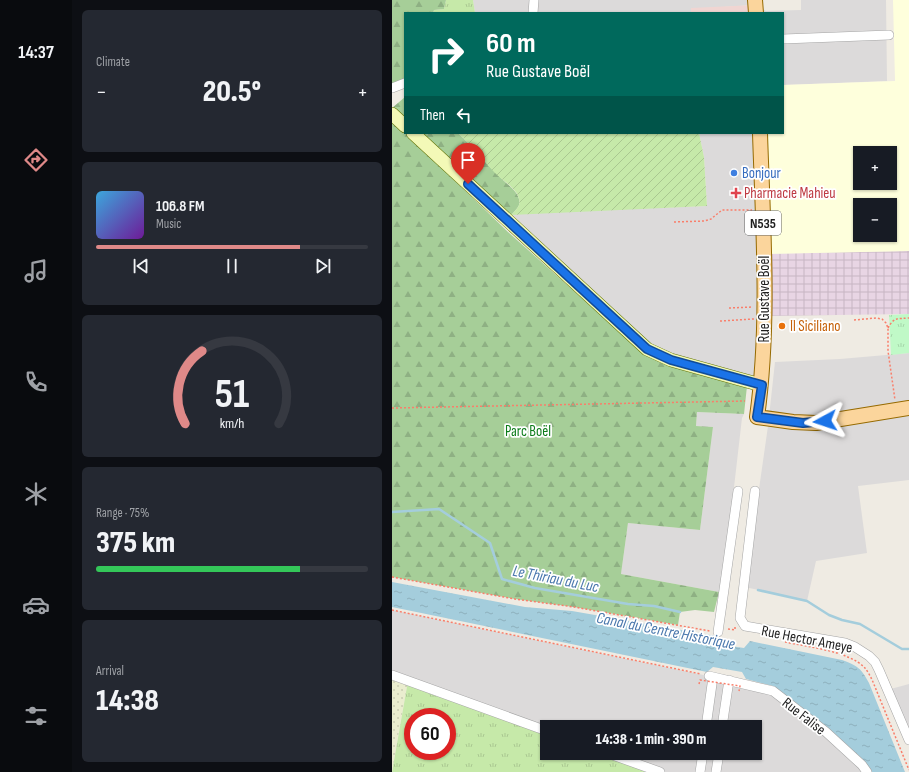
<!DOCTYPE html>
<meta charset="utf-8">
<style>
body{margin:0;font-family:"Sofia Sans Condensed",sans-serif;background:#242831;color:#f1f3f6;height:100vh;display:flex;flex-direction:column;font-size:15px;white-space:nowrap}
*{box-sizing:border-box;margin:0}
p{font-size:13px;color:#9ea1a6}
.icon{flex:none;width:22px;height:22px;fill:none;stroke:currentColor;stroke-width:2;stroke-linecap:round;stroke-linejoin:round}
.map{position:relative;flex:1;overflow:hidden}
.drawer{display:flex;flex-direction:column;gap:10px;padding:10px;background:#0d0f14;width:320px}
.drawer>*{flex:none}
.guide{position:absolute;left:12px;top:12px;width:380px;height:122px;border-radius:0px;box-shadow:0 1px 3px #0004;background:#00695c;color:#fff;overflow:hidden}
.tools{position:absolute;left:461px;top:146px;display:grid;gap:8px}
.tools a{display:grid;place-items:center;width:44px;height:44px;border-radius:0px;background:#171b24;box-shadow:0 1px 3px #0004;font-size:20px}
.speed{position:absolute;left:12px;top:708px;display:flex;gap:8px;font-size:20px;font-weight:700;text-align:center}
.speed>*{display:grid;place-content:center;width:52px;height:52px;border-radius:50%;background:#171b24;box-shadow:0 1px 3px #0004;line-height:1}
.speed .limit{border:6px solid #d22;background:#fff;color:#111}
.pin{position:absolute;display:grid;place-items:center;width:34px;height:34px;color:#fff;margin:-41px -17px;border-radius:50% 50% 50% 0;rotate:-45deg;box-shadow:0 0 4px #0007}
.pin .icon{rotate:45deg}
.me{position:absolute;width:44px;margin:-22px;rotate:265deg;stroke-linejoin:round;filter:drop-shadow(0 0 3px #0008)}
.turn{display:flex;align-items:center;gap:14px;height:84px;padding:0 16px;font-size:18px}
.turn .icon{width:52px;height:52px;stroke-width:2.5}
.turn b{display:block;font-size:28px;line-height:34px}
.then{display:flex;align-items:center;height:38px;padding:0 16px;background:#0003;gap:8px;font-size:15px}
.big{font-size:30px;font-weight:800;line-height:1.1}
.drawer .widget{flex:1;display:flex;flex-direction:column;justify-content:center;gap:6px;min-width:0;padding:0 14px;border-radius:6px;background:#242831}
.drawer .dial{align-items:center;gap:0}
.dial svg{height:104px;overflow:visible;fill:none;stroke:#363941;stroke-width:7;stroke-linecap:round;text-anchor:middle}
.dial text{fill:#f1f3f6;stroke:none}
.song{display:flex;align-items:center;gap:12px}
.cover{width:48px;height:48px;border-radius:6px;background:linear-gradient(135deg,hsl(200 70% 55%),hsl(280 70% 35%))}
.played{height:4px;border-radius:2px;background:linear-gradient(90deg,#df8988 75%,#363941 75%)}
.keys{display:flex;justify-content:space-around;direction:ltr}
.heat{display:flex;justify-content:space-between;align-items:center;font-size:22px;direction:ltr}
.charge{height:6px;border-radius:3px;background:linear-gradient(90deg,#34c759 75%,#363941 0)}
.trip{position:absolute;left:148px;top:720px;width:222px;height:40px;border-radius:0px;background:#171b24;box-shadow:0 1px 3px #0004;font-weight:800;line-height:40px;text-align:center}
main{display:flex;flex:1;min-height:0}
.menu{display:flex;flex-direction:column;width:72px;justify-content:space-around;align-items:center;background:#090b0e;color:#9ea1a6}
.menu .icon{width:28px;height:28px}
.menu .current{color:#df8988}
.menu b{font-size:18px;color:#f1f3f6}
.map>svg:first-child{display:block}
.residential{fill:#dcdada}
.commercial{fill:#f0d5d2}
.industrial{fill:url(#industrial-grid)}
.education{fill:#feffdc;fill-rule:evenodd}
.farmland{fill:url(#farmland-dots)}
.grass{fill:url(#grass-tufts);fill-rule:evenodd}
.forest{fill:url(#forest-firs)}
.park{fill:url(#park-tufts)}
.garden{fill:url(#garden-furrows)}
.water{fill:url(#water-ripples)}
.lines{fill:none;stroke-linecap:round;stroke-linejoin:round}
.stream{stroke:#a4cddc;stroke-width:2.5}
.street-casing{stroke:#a5a5a5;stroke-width:10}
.secondary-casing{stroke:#647405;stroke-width:14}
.primary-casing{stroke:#966a01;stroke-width:16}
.path{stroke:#f97e6a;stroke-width:1.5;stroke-dasharray:2 2;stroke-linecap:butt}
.street{stroke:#fff;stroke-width:9}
.secondary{stroke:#f3f9b7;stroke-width:13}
.primary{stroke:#fbd59c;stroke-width:14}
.path-bridge{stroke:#f97e6a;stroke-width:1.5;stroke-dasharray:2 2;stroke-linecap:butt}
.route-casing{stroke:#114b97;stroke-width:10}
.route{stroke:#1a73e8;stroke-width:7}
.shop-dot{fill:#3f7fe0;stroke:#fff;stroke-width:1.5}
.health-dot{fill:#e0444e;stroke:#fff;stroke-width:1.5}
.food-dot{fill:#e8710a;stroke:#fff;stroke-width:1.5}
.labels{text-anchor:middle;stroke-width:3.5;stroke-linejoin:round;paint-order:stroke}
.shield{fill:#fff;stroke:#626262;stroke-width:1}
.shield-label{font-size:14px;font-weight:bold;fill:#1e1e1e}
.shop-label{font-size:15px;fill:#366cbe;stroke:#fff;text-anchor:start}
.health-label{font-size:15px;fill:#be3a42;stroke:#fff;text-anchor:start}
.street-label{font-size:15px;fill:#1e1e1e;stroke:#fff}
.food-label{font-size:15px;fill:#c56008;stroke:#fff;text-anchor:start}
.park-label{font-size:15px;fill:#0c7b19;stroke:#fff}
.water-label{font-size:16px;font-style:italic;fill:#4a78ad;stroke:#fff}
</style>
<main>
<nav class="menu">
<b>14:37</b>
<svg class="icon current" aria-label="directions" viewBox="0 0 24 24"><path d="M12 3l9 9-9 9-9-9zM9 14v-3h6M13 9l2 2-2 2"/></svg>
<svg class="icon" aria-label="music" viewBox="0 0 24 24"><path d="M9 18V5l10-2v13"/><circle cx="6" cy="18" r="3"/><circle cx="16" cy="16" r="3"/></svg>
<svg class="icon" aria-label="phone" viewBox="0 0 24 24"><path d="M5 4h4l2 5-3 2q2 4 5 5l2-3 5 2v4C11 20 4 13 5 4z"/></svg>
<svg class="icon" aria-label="climate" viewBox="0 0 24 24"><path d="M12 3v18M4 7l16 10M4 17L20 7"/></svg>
<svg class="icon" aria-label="car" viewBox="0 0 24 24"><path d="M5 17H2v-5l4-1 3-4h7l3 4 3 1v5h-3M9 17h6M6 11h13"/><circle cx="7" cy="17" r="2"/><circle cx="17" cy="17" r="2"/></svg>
<svg class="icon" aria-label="filters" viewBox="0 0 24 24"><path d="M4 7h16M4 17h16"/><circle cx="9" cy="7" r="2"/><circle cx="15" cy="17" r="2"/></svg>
</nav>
<section class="drawer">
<div class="widget"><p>Climate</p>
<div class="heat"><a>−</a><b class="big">20.5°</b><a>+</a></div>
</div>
<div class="widget">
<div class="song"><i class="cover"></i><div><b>106.8 FM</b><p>Music</p></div></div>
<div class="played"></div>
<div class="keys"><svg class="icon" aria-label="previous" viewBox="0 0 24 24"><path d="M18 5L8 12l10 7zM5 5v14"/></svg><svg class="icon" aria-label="pause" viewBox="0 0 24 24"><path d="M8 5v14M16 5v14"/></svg><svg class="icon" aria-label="next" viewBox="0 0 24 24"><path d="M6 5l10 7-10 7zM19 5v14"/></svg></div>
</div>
<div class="widget dial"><svg viewBox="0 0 100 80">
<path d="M14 69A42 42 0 1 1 86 69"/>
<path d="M14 69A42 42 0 0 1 27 13" stroke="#df8988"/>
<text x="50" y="56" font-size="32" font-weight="700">51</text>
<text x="50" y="72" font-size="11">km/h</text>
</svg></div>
<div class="widget"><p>Range · 75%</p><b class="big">375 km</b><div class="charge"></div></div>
<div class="widget"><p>Arrival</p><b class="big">14:38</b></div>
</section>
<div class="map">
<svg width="517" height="772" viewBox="0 0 517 772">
<defs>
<pattern id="industrial-grid" width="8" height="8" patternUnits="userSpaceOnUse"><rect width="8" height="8" fill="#e8d5e4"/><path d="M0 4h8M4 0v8" fill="none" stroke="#c7b6c3"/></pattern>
<pattern id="farmland-dots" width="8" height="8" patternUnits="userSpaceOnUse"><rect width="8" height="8" fill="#eaedcf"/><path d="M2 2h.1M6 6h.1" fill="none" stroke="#c8cbb1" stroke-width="1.8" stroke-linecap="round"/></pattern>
<pattern id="grass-tufts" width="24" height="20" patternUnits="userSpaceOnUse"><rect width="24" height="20" fill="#c6e9a9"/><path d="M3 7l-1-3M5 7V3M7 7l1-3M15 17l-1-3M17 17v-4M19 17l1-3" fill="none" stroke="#aac791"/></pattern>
<pattern id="forest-firs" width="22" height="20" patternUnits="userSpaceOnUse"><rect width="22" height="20" fill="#a6ce98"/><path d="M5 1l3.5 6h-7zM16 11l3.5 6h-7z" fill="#8eb083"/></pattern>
<pattern id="park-tufts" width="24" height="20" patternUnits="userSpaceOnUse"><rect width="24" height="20" fill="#c0f9c7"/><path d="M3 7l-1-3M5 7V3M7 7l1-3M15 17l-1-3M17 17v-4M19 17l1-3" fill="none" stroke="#a5d5aa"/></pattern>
<pattern id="garden-furrows" width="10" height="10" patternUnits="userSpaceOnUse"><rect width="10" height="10" fill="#c6e9a9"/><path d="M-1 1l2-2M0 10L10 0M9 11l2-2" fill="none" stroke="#aac791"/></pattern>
<pattern id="water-ripples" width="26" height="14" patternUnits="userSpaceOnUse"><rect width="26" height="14" fill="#a4cddc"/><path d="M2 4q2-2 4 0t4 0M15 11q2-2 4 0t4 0" fill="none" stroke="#8db0bc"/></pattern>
</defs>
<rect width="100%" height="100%" fill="#efebe3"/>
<path class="residential" d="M81,0H363V5L374,11L409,10V0H494L495,81L391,85V13H364L363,5L299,9V13H83Z
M307,133H368L369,385L272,358L108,214L315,206L312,157Z
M517,353V480L466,486L475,553L424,561L415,601L353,587L376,426L383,362L448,359Z
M305,412L352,414L350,418L338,522L327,592L229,574L236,523L308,530L321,427L304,426Z
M0,610L321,677L381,691L475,772H252V766L215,753H363V727H155L0,675Z
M517,684V740L495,690Z"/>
<path class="commercial" d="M363,5L364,13H299V8Z"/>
<path class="industrial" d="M517,251V314L373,316L372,254Z"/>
<path class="education" d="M501,0H517V251L372,254L368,133H391V85L503,81ZM468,153H498V183H468ZM468,205H498V235H468Z"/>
<path class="farmland" d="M0,675L16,681L0,771Z"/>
<path class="grass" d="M54,0H81L83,13H41L42,10L52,9Z
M16,681L155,731V753H215L253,767L252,772H0ZM21,717H55V751H21Z"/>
<path class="forest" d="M0,0H54L52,9L42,10L41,13H13V83L0,88Z
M13,97V122L0,109V108Z
M0,120L116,232L250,352L269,363L355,386L352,414L305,412L304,426L321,427L308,530L236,523L229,574L327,592L322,612L303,610L288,612L286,625L182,607L123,599L0,577Z
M24,133H66C82,148 95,165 111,180C117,186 124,190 127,199C129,206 124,210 119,215L108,214Z"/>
<path class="park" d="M517,314V353L499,355L497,315Z"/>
<path class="garden" d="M66,133H307L312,157L315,206L119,215C124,210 129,206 127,199C124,187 110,181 102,172C90,159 79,145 66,133Z"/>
<path class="water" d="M0,582L133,607L180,611L324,636L325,644L352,648L358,641L450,660C466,666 469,668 477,683L513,772H479L467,756L381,686L354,679L350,672L321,667L315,672L0,607Z"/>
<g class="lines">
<path class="stream" d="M0,512L47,509L98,543L110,579L143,588L236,604L262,606L288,612
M366,590L415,601L437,615L450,620L468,624L510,649H517"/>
<defs>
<path id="street" d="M141,13L142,0
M391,39L497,35
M0,88L13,83
M363,491L348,618L353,626L453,643L463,647L477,656L483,662L487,670L517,740
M326,632L346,491
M0,675L155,731
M317,676L381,691L434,732L470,765L475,772
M314,727L321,677
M330,727L337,680
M215,753L268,772
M308,772L311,753
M324,772L327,753"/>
<path id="secondary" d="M0,114L13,126
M21,133L255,349L279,360L369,385"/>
<path id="primary" d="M363,0L364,13
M368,133C371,228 378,323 365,417L401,422L424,423L517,408"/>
</defs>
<use href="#street" class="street-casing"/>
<use href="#secondary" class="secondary-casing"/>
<use href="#primary" class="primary-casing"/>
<path class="path" d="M282,222L312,221L319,219L330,210H360
M337,308L361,307
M462,320L484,318L490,319L494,323L496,328V351L503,400
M328,321L362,319
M496,328C502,317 505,319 517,318
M0,408L353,401
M0,577L123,599L182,607L318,631
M0,610L309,674
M336,629L343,630V627
M393,642C416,647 457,651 473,668C476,672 479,677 481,682L517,770"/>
<use href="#street" class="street"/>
<use href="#secondary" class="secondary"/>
<use href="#primary" class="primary"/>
<path class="path-bridge" d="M307,684L308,680L348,686L347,691"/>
</g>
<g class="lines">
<defs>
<path id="route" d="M76,184L255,349L279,360L370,385L365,417L411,423L433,421"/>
</defs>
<use href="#route" class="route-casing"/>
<use href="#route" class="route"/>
</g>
<circle class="shop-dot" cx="342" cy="173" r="4"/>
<path class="health-dot" d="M342 187h4v4h4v4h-4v4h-4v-4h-4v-4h4z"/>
<circle class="food-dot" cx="390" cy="326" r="4"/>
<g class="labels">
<rect class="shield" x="353" y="211" width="36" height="24" rx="3"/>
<g class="shield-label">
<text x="371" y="228">N535</text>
</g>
<g class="shop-label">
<text x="350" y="178">Bonjour</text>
</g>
<g class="health-label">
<text x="352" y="198">Pharmacie Mahieu</text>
</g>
<g class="street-label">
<text transform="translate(372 299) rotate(-90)" y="5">Rue Gustave Boël</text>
<text transform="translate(415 639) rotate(11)" y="5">Rue Hector Ameye</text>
<text transform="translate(412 716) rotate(38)" y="5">Rue Falise</text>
</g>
<g class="food-label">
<text x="398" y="331">Il Siciliano</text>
</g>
<g class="park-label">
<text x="136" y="436">Parc Boël</text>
</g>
<g class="water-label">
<text transform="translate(164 578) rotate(11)" y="6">Le Thiriau du Luc</text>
<text transform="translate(274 630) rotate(11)" y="6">Canal du Centre Historique</text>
</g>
</g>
</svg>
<div class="tools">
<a>+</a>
<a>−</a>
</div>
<div class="speed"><div class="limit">60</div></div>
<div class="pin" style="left:76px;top:184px;background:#d93025"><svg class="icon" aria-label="arrive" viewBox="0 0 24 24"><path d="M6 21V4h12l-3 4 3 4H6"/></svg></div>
<svg class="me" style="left:433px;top:421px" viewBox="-20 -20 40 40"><path d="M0-17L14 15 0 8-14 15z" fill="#1a73e8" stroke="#fff" stroke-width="4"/></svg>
<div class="trip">14:38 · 1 min · 390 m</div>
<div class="guide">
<div class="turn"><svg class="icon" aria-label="right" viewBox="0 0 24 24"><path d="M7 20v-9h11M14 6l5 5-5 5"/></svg><div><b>60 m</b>Rue Gustave Boël</div></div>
<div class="then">Then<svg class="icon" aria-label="left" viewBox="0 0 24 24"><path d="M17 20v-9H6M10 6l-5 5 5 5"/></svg></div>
</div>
</div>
</main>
